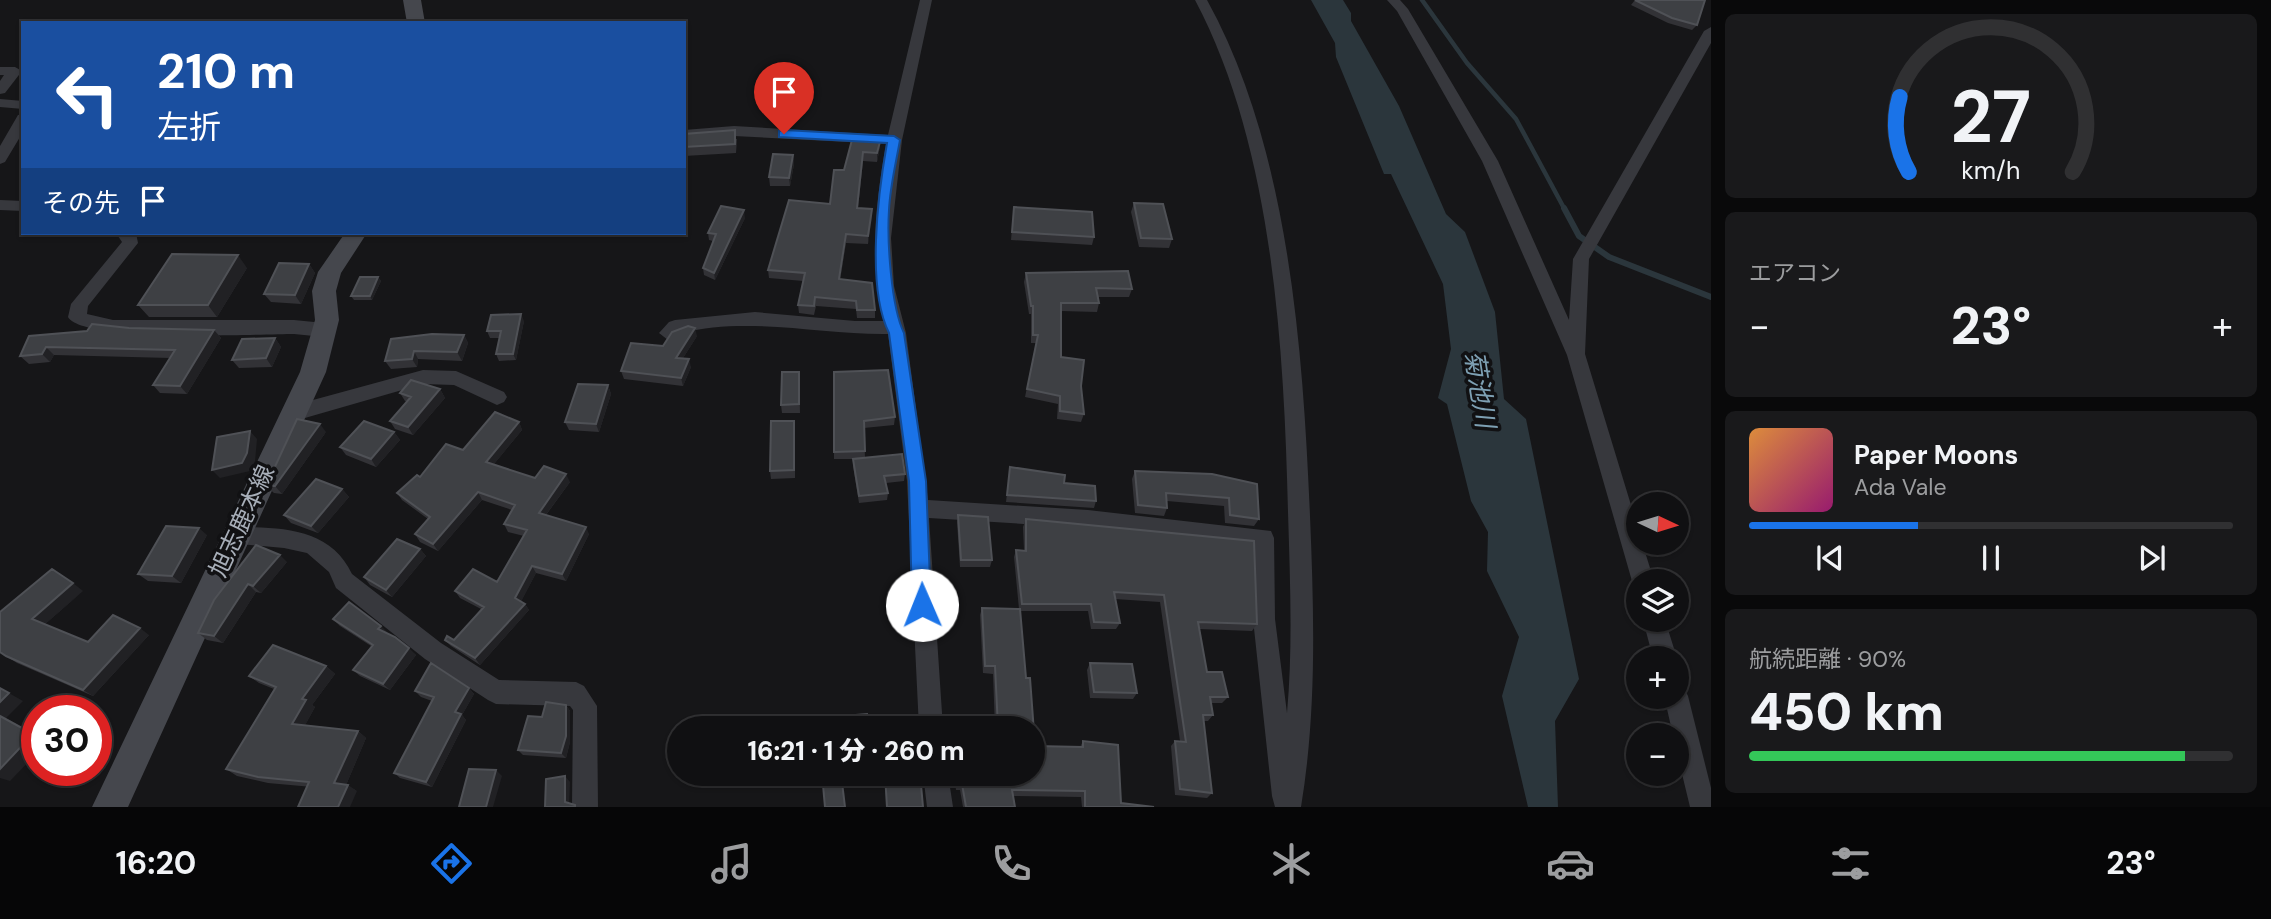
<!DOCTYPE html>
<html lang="ja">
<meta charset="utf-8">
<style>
body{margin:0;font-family:"DM Sans","Noto Sans JP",sans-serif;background:#19191b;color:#f1f3f6;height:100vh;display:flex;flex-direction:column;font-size:26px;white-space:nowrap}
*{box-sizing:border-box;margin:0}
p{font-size:23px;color:#9c9d9f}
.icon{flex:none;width:38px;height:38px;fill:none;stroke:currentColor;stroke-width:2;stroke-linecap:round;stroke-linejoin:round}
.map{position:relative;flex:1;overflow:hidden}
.panel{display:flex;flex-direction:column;gap:14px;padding:14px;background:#09090a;width:560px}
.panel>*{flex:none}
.top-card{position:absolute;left:21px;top:21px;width:665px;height:214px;border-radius:0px;box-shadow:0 2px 5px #0004,0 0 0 2px #303032;background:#1a4fa0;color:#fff;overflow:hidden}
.needle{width:46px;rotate:94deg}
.fabs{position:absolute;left:1626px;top:492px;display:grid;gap:14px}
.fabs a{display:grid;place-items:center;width:63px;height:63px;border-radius:50%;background:#101012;box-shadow:0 2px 5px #0004,0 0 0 2px #303032;font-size:35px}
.speed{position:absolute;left:21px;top:695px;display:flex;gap:14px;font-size:35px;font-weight:700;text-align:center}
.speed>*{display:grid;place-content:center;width:91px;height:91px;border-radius:50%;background:#101012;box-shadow:0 2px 5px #0004,0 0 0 2px #303032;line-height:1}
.speed .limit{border:10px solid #d22;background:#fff;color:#111}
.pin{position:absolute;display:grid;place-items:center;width:60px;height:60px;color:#fff;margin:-72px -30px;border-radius:50% 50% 50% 0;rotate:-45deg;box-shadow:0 0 7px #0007}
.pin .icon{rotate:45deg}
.me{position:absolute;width:77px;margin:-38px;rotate:359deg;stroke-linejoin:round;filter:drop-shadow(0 0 5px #0008)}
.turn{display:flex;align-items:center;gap:24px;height:147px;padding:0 21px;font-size:32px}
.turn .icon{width:91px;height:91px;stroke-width:2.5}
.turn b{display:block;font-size:49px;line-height:60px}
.then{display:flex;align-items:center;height:66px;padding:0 21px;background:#0003;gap:14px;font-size:26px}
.big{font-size:52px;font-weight:800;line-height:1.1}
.panel .widget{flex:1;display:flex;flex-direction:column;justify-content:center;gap:10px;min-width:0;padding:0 24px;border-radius:10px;background:#19191b}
.panel .dial{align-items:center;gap:0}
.dial svg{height:182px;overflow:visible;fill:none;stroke:#303032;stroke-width:7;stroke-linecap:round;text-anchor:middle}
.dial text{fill:#f1f3f6;stroke:none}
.song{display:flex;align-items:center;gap:21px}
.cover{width:84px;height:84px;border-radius:10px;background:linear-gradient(135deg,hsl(30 70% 55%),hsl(320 70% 35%))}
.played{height:7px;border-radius:4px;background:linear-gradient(90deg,#1a73e8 35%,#303032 35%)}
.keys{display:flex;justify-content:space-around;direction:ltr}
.heat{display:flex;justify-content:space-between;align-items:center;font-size:38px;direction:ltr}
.charge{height:10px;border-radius:5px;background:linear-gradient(90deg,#34c759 90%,#303032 0)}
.trip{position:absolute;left:667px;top:716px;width:378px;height:70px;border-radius:35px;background:#101012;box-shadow:0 2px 5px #0004,0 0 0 2px #303032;font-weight:800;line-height:70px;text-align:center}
.tabs{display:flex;height:112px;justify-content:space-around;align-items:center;background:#060607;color:#9c9d9f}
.tabs .icon{width:49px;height:49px}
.tabs .on{color:#1a73e8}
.tabs b{font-size:32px;color:#f1f3f6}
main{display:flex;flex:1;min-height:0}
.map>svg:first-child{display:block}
.water{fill:#2b363c}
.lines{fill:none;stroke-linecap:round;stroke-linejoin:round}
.stream-far1{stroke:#2b363c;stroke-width:4.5}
.stream{stroke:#2b363c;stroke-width:6}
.street{fill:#37383d;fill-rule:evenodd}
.secondary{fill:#45474d;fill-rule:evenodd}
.wall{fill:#323236}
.shaded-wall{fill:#212124}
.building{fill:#3e4044;stroke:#4f5156;stroke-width:2}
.route{fill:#1a73e8;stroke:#114b97;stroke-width:2}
.labels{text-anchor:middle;stroke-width:7;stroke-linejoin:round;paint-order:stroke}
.street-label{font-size:24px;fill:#a7aeb8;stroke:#111113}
.water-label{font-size:26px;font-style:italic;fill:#7ea0b3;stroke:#111113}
</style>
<main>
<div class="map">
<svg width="1711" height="807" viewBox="0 0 1711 807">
<rect width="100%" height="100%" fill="#161618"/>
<path class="water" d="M1311,0H1343L1351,13V21L1399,106L1446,214L1465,232L1495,312L1504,399L1526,419L1579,679L1555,721L1558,807H1528L1502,696L1519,637L1487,571L1488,532L1471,501L1447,404L1438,398L1451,349L1443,284L1391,174H1384L1336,57L1335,43Z"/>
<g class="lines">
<path class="stream-far1" d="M1422,0L1467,63L1516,119L1565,210"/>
<path class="stream" d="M1564,208L1579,236L1609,257L1711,297"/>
<path class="street" d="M920,0H932L902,140L891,238L894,286L906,333L928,500L1088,510L1271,531L1274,538L1275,619L1287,713C1293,647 1290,579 1288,512C1284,348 1273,147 1195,0H1207C1289,148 1303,350 1310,516C1314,613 1317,710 1301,807H1275L1272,796L1253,619L1252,546L1088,528L929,518L943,728H919L907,481L888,334C822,335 747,316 682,333C677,334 673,338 668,340L659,333L669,322L675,320L755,312L855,321H884C868,263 876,202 886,144L734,136L684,140V130L734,126L888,135Z
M1387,0H1400L1408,9L1498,161L1569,320L1573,259L1704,31L1711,27V43L1589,259L1585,354L1638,528V542H1642L1654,581H1638V589L1632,581L1567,355L1482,161L1397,11Z
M0,67H15L22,71L5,93L0,94V81L4,75H0Z
M0,99L23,101V109L0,107Z
M23,114V132L5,162L0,164V146L18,115Z
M0,200L23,201V211L0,210Z
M116,233H136L138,243L88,306L87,314L113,320H294L324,323L333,330L324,337L294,334C258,334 83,343 68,317L71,304L122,242Z
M423,370L456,371L504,392L507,397L504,402L497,405L454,385L423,384L291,422L284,419L281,414L284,409L291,406Z
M236,527C281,527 331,528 352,574L441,643L499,680L576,682L584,686L597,706L598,807H572L573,710L570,706L496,704L488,700L425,659L336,588L329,572L307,553L284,548L228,543L225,536L228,529Z
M1643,620H1665L1677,658H1653Z
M1676,684L1684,688L1688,696L1711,788V807H1690L1676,749V735H1673L1664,696H1676Z
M923,774H948L953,807H927Z"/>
<path class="secondary" d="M403,0H421L425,23H407Z
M345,233H367L341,273L336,291L339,320L326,372L128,807H92L300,372L315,320L312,291L318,272Z"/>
</g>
<path class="wall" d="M1634,0H1705L1697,25L1692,30L1668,23L1631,5L1635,0Z
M684,134L737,139L736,153L684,156Z
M853,136L880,146L877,162L863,161L858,208L872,209L868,244L846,243L840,280L875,310V318H857L856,309L816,306L814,315L799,313L798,305L803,281L769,278L768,270L830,204L844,170Z
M793,155L794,164L790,186H770L769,177Z
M1134,203L1172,239L1169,248L1139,247L1131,212Z
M1014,207L1094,237L1092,245L1011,240Z
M745,218L715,280L704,275L703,268L713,241L709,240L708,233Z
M152,233H176L173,236Z
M309,264L315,273L301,304L271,302L264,294Z
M247,268L217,317H149L138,305Z
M1026,273L1132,289L1129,297H1098L1099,303L1097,312L1061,311V357L1081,386L1084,414L1081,422L1057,419L1058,404L1025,397L1036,343H1031V314H1029L1024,282Z
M378,277L381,281L372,300H354L351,296Z
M524,321L516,360L499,361L496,354L500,338H490L487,331Z
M214,330L221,338L187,394L160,393L153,385L170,358L54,355L50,362L29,364L20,356L29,336Z
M464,335L468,343L462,361L418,359L417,367L391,369L385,361L391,339Z
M697,336L683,358L691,367L683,386L624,379L621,371L663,346Z
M275,338L281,347L272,367L239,368L232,360Z
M799,372L800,413H782L781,405Z
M834,372L895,417L894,425L864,428L865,458L905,474L904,481L886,483L888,493L887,500L859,503L853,466V459H854H834Z
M608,385L611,394L599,432L569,430L565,422Z
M440,389L445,398L413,435L395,429L390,421L407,402L405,401L400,393Z
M519,422L522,430L494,464L535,478L570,482L546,515L589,534L566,581L536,573L521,601L525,604L529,610L480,665L451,646L445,640H454L481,609L460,598L455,591L497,582L524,536L508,532L504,524L512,510L482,500L438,551L420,542L415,534L428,519L402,500L397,493L463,450Z
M795,429V478L771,479L770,471Z
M326,432L282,494L274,493L266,486Z
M394,432L400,440L376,467L346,455L340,447Z
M1010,467L1064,483L1096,501L1094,508L1006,502Z
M1135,471L1257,484L1259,519L1254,526L1225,523L1224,506L1167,501V508L1164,516L1135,513L1132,479Z
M342,489L349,497L318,533L291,523L284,515Z
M958,515L992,560L990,567H960L957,522Z
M1026,519L1257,624L1252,631L1199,629L1207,672L1228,697L1222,703H1211L1213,715L1208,721H1203L1212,793L1207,798L1175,795L1171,746L1175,741H1180L1160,602L1115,599L1120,623L1116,629H1091L1088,611H1020L1026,678L1035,746L1080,747L1083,741L1121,803L1154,807H1082L1081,797L1013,796L1015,807H963L960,790H956L954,774H1032V728H995L993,674L983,673L980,615L982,608L1019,609L1014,557L1016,550H1024L1023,527Z
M207,535L181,583L148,581L138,574Z
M420,549L426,556L392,597L370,585L364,577Z
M287,562L261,593L256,592L223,643L207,640L198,633L214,600Z
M83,591L45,624L88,642L149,635L93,696L17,663L6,656Z
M333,619L387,632V633L416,655L390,690L360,676L353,670L371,646L340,626Z
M1090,663L1137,693L1133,699L1090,698L1087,670Z
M326,666L335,674L312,705L315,707L305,725L358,731L366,738L346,785L357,791L268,783L237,776L226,769L274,689L259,683L249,676Z
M469,688L474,694L462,715L466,720L432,787L400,778L394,773L432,701L421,697L415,691Z
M566,705L570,711V742L566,758L523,755L518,750L542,717Z
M822,774H853V775H841Z"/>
<path class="shaded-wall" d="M881,138L880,146L877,162V153Z
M863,152V161L857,217V208Z
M793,155L794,164L790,186L789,178Z
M872,209V218L868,244V236Z
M744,210L745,218L715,280L714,273Z
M846,234V243L839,288V279Z
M238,255L247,268L217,317L208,305Z
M309,264L315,273L301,304L295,295Z
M378,277L381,281L372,300L370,296Z
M521,314L524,321L516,360L513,354Z
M695,328L697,336L678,366L676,358Z
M214,330L221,338L187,394L180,386Z
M464,335L468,343L462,361L457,352Z
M275,338L281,347L272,367L266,358Z
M46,347L54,355L50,362L42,354Z
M414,351L418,359L417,367L412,359Z
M689,359L691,367L683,386L681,378Z
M608,385L611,394L599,432L596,424Z
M440,389L445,398L413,435L408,427Z
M519,422L522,430L490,469L486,462Z
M320,424L326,432L282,494L275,486Z
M250,431L257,439L255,461L250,471L220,478L212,470Z
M394,432L400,440L376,467L371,459Z
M566,474L570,482L542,520L539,513Z
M342,489L349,497L318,533L311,526Z
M478,492L482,500L438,551L433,544Z
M586,527L589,534L566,581L562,574Z
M199,528L207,535L181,583L172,576Z
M420,549L426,556L392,597L386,590Z
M280,555L287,562L261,593L253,586Z
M532,566L536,573L520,604L515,598Z
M73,583L83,591L43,626L32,619Z
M248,584L256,592L223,643L214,636Z
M525,604L529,610L480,665L475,658Z
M381,626L387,632L384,636L378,629Z
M140,628L149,635L93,696L83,690Z
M409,648L416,655L390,690L383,684Z
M326,666L335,674L312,705L315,707L302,731L292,724L302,699Z
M0,688L23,701L6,718L37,735V753L10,781L0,778Z
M469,688L474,694L462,715L466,720L432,787L426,782L455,712Z
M566,705L570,711V742L566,758L561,753Z
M358,731L366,738L344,790L334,783Z
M496,770L502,776L493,807H486Z
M565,776L570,782L569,807L565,802Z
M348,785L357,791L350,807H338Z"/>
<path class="building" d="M1635,0H1705L1697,25L1672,18Z
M735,130V144L684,147V134Z
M853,136L881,138L877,153L863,152L857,208L872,209L868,236L846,234L839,279L872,283L875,310H857L856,301L815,297L814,306L798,305L805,273L768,270L789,200L830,204L834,170H844Z
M773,154L793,155L789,178L769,177Z
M1134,203L1163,204L1172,239L1141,238Z
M721,206L744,210L714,273L703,268L716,234L708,233Z
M1014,207L1092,212L1094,237L1012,232Z
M172,254L238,255L208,305H138Z
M279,263L309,264L295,295L264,294Z
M1128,271L1132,289L1096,288L1099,303H1061V357L1084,360L1081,386L1084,414L1060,411V396L1027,389L1038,335H1033V306H1031L1026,273Z
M360,277H378L370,296H351Z
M521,314L513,354H496L501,331H487L491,315Z
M92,324L129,328L214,330L180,386L153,385L175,350L46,347L42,354L20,356L29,336L87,331Z
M688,326L695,328L676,358L689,359L681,378L621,371L631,343L663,346L672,332Z
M432,334L464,335L457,352L414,351L412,359L385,361L391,339Z
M275,338L266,358L232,360L242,339Z
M888,370L895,417L864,421L865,451L834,452V372Z
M782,372H799V404L781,405Z
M411,380L440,389L408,427L390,421L411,397L400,393Z
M578,384L608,385L596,424L565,422Z
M495,412L519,422L486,462L535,478L544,466L566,474L539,513L586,527L562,574L532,566L515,598L525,604L475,658L445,640L447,636L454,640L484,607L455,591L473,569L497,582L527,530L504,524L515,505L478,492L433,544L415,534L430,517L397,493L417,475L420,477L446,444L463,450Z
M297,419L320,424L275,486H266Z
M364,421L394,432L371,459L340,447Z
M771,421H794V470L770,471Z
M250,431L247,453L242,463L212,470L217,437Z
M902,454L905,474L884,476L888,493L859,496L853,459Z
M1010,467L1065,475L1064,483L1095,486L1096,501L1007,495Z
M1135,471L1212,474L1257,484L1259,519L1230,515L1229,498L1166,493L1167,508L1138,505Z
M316,479L342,489L311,526L284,515Z
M958,515L988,517L992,560H961Z
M1026,519L1254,541L1257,624L1198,622L1207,672H1222L1228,697H1210L1213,715H1203L1212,793L1180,789L1175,741L1186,742L1164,595L1114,592L1120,623L1094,622L1091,604H1022L1016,550L1026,551Z
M166,526L199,528L172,576L138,574Z
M397,539L420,549L386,590L364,577Z
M256,545L280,555L253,586L248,584L214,636L198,633L214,600Z
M52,569L73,583L32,619L88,642L113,615L140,628L83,690L6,656L0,652V612Z
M349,602L381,626L378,629L395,637L409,648L383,684L353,670L373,645L333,619Z
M982,608L1020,609L1026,678H1030L1035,746L1083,747V741L1118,745L1121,803L1154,807H1085V791L1012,790L1015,807H966L962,784L957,785L956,774H1032V728H998L995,666H985Z
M273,645L326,666L302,699L306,700L292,724L358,731L334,783L348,785L338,807H298L309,782L258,777L226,769L276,687L249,676Z
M431,663L469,688L455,712L461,714L426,782L394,773L434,697L415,691Z
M1090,663L1132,664L1137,693L1094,692Z
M0,688L9,693L0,702Z
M546,702L566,705V736L561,753L518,750L528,716L542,717Z
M867,714L868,728H819L818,718Z
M0,716L33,734L0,769Z
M469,769L496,770L486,807H459Z
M822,774H841L845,807H825Z
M885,774H920L923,807H887Z
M565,776V802L575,805V807H545L546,779Z"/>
<path class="route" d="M784,130L894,136L900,140C896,163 890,187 889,210C887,240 891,307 904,333L926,481L931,605L928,611L922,614L915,611L912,605L909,481L889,333C866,287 878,194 887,143L779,137V131Z"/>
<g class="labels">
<g class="street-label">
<text transform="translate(242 521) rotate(-65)" y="8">旭志鹿本線</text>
</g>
<g class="water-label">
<text transform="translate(1480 389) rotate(81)" y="9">菊池川</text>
</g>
</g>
</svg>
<div class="fabs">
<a><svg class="needle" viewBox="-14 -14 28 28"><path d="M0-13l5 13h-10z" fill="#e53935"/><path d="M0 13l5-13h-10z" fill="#9c9d9f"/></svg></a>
<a><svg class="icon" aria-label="layers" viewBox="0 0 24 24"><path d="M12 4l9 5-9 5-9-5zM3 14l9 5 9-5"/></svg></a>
<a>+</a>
<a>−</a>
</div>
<div class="speed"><div class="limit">30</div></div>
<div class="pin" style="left:784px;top:134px;background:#d93025"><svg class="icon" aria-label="arrive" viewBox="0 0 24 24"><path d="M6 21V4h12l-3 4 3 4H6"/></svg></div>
<svg class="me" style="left:922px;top:605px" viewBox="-20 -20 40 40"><circle r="19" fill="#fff"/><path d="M0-13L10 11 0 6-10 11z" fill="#1a73e8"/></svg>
<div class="trip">16:21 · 1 分 · 260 m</div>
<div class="top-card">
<div class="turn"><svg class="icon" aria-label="left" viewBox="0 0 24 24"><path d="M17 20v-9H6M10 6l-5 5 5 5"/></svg><div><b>210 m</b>左折</div></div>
<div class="then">その先<svg class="icon" aria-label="arrive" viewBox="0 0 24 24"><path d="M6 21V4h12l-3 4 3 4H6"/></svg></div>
</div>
</div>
<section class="panel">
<div class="widget dial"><svg viewBox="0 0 100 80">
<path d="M14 69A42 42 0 1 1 86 69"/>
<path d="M14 69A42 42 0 0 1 10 36" stroke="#1a73e8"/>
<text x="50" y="56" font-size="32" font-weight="700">27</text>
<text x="50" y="72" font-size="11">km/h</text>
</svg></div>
<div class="widget"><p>エアコン</p>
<div class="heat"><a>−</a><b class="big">23°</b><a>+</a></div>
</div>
<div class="widget">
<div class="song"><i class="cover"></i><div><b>Paper Moons</b><p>Ada Vale</p></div></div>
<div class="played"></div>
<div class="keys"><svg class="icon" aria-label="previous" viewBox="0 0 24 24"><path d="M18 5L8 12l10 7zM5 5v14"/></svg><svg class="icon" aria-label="pause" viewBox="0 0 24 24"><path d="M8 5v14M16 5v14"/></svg><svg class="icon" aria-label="next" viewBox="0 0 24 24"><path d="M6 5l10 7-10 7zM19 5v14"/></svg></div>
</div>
<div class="widget"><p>航続距離 · 90%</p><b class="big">450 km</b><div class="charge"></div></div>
</section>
</main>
<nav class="tabs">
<b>16:20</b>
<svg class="icon on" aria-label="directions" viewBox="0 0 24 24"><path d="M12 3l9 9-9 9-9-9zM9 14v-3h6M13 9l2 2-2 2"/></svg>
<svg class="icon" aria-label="music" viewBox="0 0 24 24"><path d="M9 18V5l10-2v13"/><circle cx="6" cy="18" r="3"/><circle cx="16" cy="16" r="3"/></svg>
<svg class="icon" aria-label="phone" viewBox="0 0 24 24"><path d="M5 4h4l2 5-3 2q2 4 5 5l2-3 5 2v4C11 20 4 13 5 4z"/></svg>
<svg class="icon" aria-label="climate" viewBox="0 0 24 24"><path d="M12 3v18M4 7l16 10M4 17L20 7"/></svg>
<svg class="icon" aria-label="car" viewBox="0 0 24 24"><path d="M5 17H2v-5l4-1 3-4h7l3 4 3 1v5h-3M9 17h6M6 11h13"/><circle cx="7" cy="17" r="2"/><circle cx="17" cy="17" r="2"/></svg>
<svg class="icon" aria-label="filters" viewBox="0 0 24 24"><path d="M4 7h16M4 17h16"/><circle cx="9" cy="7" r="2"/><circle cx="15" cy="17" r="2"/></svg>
<b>23°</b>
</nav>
